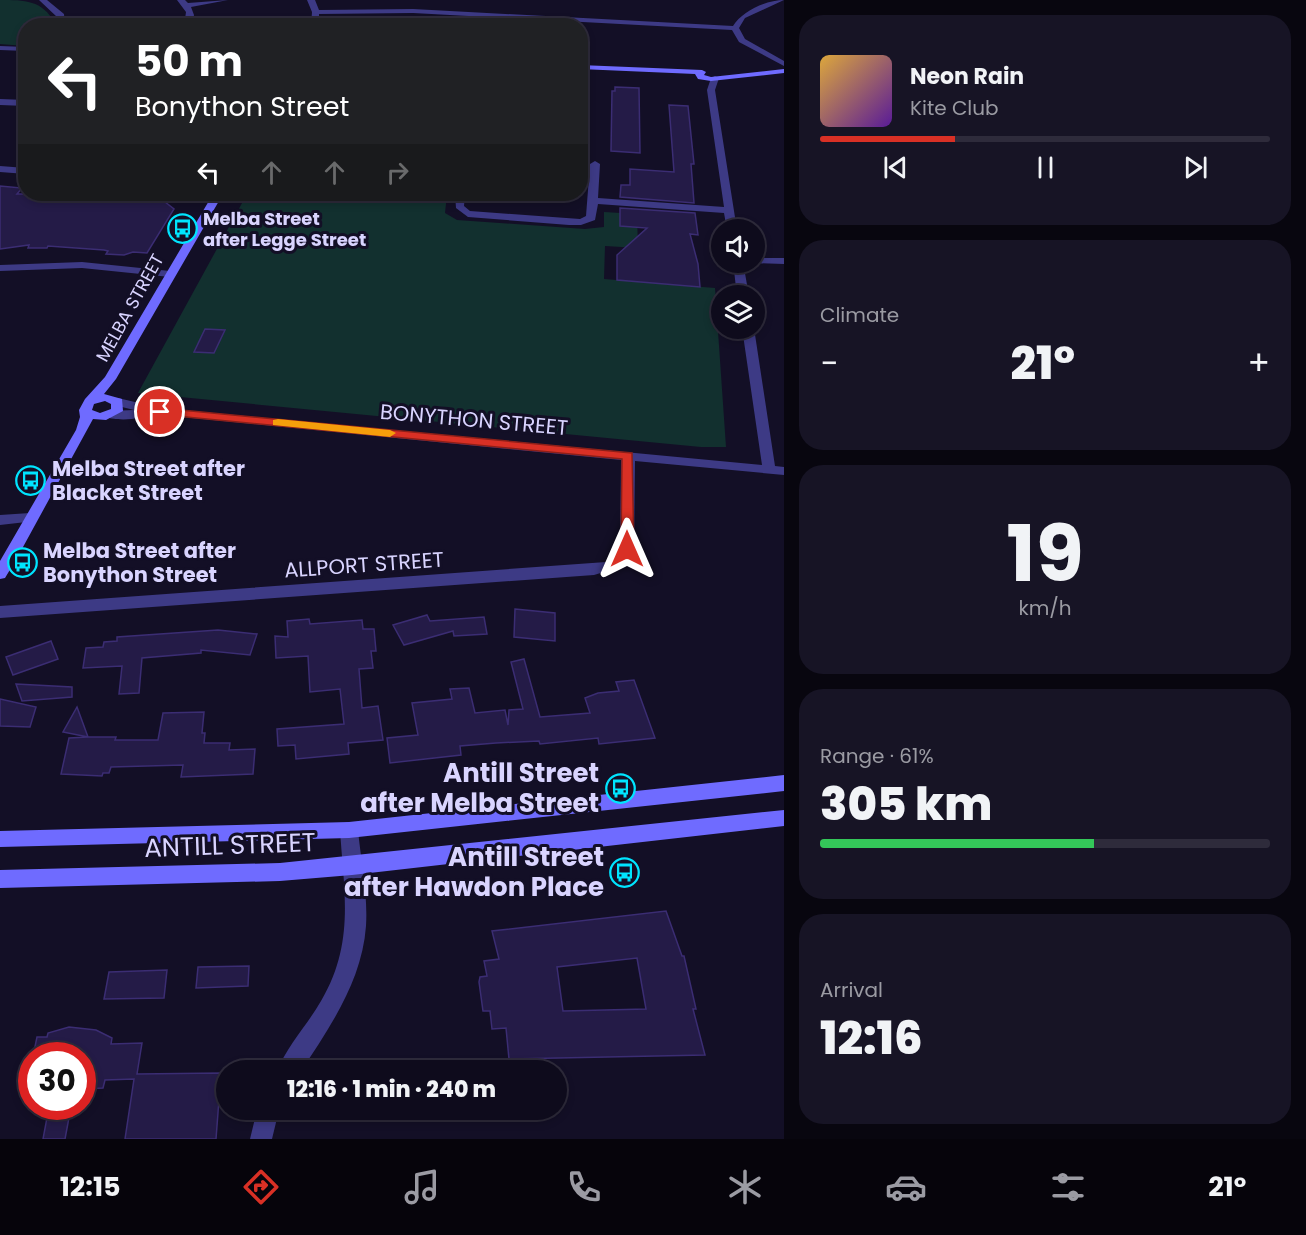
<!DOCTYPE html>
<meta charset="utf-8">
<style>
body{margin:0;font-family:Poppins,sans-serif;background:#171425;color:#f1f3f6;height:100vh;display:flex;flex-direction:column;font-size:22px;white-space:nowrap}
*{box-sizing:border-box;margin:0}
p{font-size:20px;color:#9b9ba3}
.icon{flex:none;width:33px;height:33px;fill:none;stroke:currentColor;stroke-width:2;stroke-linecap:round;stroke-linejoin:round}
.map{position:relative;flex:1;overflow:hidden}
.details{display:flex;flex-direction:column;gap:15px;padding:15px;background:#08060f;width:522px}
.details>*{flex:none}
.guide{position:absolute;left:18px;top:18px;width:570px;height:183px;border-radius:24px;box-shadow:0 3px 9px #0003,0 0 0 2px #2e2b3b;background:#202124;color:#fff;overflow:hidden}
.fabs{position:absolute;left:711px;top:219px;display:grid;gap:12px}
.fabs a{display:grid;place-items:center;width:54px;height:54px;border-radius:50%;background:#0e0b1c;box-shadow:0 3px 9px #0003,0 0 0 2px #2e2b3b;font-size:30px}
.speed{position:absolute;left:18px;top:1042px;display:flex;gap:12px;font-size:30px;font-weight:700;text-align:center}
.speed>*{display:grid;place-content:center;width:78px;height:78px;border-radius:50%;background:#0e0b1c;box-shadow:0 3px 9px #0003,0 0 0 2px #2e2b3b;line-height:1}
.speed .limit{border:9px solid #d22;background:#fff;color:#111}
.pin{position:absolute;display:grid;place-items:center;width:51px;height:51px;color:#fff;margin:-26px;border:3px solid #fff;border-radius:50%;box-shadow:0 2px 6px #0007}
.me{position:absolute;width:66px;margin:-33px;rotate:0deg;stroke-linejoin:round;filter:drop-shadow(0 0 4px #0008)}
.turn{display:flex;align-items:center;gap:21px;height:126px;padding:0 18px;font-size:27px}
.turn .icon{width:78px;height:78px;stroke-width:2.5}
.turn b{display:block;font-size:42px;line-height:51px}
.lanes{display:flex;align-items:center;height:57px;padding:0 18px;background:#0003;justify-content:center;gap:30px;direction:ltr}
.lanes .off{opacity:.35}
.big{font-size:45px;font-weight:800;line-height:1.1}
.details .tile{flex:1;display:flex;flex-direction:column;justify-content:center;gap:9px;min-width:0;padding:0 21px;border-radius:24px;background:#171425}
.details .dial{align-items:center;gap:0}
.dial b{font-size:78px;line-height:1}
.song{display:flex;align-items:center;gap:18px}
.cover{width:72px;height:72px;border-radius:9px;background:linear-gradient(135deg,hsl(40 70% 55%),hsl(270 70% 35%))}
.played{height:6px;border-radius:3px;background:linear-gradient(90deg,#d93025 30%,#2e2b3b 30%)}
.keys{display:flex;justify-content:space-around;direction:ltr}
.heat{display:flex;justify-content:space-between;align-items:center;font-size:33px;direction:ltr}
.charge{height:9px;border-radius:4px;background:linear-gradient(90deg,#34c759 61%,#2e2b3b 0)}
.trip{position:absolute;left:216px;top:1060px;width:351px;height:60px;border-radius:30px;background:#0e0b1c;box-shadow:0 3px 9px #0003,0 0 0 2px #2e2b3b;font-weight:800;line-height:60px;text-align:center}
.tabs{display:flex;height:96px;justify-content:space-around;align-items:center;background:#06040b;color:#9b9ba3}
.tabs .icon{width:42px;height:42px}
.tabs .on{color:#d93025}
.tabs b{font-size:27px;color:#f1f3f6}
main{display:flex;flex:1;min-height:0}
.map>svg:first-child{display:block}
.green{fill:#12302f}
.building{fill:#241b47;stroke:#3b2d73;stroke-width:1.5;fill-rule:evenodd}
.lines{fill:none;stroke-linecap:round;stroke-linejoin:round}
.street{fill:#3d3a85;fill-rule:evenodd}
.secondary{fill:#6f6bff;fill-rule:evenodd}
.route{fill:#d93025;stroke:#8d1f18;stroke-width:1.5}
.slow{fill:#f59e0b}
.labels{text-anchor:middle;stroke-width:6;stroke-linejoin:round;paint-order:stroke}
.far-poi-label{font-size:18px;font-weight:bold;fill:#d9d4ff;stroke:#130f26;text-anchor:start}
.far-street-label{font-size:18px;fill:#d9d4ff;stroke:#130f26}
.street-label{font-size:21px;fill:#d9d4ff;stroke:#130f26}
.poi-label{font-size:21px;font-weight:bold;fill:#d9d4ff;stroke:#130f26;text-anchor:start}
.near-poi-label{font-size:26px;font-weight:bold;fill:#d9d4ff;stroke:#130f26;text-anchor:end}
.near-street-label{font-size:26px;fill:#d9d4ff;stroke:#130f26}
</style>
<main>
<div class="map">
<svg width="784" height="1139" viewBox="0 0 784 1139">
<rect width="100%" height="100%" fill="#130f26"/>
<path class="green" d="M0,0C25,0 42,0 55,23L53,25L26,26L25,46L0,44Z
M247,194H447L445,213L457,220L585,229L604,227V212L637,214L638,248L605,246L604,279L715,288L726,447H701L138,393Z"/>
<path class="building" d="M615,87L639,88L640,153L611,151L612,91H615Z
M669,105L688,106L694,164H691L694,203L620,197L621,185H630V169L674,172Z
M0,186L22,188L17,194H83L114,199L121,194L140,199L156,195L174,209L147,253L133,252L124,255L106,254L108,251L104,250L48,246L47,248H28L29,245L0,249Z
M620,208L695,213L698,235L690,234L698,264L700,287L617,280V255L647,228L620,226Z
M205,329L225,330L214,353L194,352Z
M515,609L555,613V641L514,637Z
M427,615L430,621L484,617L487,634L454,636L453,631L404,645L393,625Z
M309,619L310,624L362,620L363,629H374L376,651H371L373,668L359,669L362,708L378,706L383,740L348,743L349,754L296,759L295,745L278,746L277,729L344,724L340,689L310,692L308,656L276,658L275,636L288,637L287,621Z
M218,630L257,634L250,655L201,650V653L142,658L139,693L119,694L122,666L83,668L86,648L103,647L104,642L117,641V637Z
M51,641L58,659L13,675L6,657Z
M524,659L540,717L590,713L585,698L598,693L619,691L616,682L634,680L655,738L599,744L598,738L540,744L539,741L496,743L460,746L461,755L390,763L387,738L418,735L412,703L452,699L450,689L469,688L475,713L505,710L508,725L509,710L523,709L511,662Z
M16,684L72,687V697L22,701Z
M0,699L36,707L30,727L0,726Z
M77,707L88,737H116L115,740H158L163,713L204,712L202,733H205L204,743H230L229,750L255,749L253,774L181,777L183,765L111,767L109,773H103L102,776L61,774L69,738L88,737L63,732Z
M666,911L682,956H684L696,1009H693L705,1055L509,1059L506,1028L492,1029L490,1011H483L479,982L480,977L487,976L484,961L499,959L492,931ZM637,958L646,1009L563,1011L557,967Z
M249,966L248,986L196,988L198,967Z
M167,970L164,998L104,999L109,972Z
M69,1027L96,1030L112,1038L111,1044L142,1043L137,1074L221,1073L216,1139H125L134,1079L105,1080L103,1088L82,1089V1056H33L37,1037H47L48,1033Z
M49,1107H71L65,1139H43Z"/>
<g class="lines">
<path class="street" d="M39,0H47L64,14L65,26H57V17Z
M177,0H185L188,3L228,0L191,7L194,15L192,26H184L186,12Z
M307,0H315L319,10L413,9L733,26C742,11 766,0 784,0L745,18L739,28L745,39L784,61V66L739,42L732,30L413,13L319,14V26H311L312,12Z
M0,46L26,47V51L0,50Z
M715,76L719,78L715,90L737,230H727L724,213L598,204L595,220L581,225H569L468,217L456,208L455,194H465L464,206L470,211L580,219L586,216L590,164L595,161L600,164L598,198L724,207L707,90L711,78Z
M0,99L26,100V106L0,105Z
M0,166L26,168V174L0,172Z
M754,258H784V264L750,263L754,262Z
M82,262L170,271L175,274L170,277L82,268L0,271V265Z
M733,262H743L749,296H737Z
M742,328H754L775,466L784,467V475L635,461L634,549L624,566L594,575L0,618V606L606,562L613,559L620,549L621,460L151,414C142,420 111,422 103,415L109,411L134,410L114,405L112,402L118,398L160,408L762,465Z
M30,513L37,518L35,521L0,525V515Z
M349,822L356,824L358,830C361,862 368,894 366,926C362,981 330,1027 301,1071H277C287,1046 308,1024 321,1001C355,943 344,893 340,830L342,824Z
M257,1110H279L272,1139H250Z"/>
<path class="secondary" d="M580,65L702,70L706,72L704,75L711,77L784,69V73L711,81L698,79L695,74L580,69Z
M213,194H223L116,379L104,394L122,399L123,411L106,420L93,419L17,558L5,578L0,579V561L76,430L80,417L79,410L85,399L105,377ZM105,401L111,404V409L100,413L92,410L94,404Z
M784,775V791L349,838L0,847V831L349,822Z
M784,810V826L352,875L280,881L0,888V870L280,863Z"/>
</g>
<path class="route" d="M160,408L632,453L634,549L627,553L621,549L622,459L155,414L154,412Z"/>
<path class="slow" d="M278,419L390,430L396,433L390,437L273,425V420Z"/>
<defs>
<symbol id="bus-ring" viewBox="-11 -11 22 22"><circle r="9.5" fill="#130f26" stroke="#00e5ff" stroke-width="1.5"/><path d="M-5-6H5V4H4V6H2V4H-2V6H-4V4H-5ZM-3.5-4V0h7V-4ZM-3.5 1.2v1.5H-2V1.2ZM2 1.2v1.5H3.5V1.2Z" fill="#00e5ff"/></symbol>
</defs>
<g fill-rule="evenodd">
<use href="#bus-ring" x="166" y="212" width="33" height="33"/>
<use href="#bus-ring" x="14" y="464" width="33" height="33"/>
<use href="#bus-ring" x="6" y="546" width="33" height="33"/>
<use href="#bus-ring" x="604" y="772" width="33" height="33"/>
<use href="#bus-ring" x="608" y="856" width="33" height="33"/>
</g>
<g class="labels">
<g class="far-poi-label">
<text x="203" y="225">Melba Street<tspan x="203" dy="21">after Legge Street</tspan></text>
</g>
<g class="far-street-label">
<text transform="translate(130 308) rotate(-61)" y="6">MELBA STREET</text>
</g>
<g class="street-label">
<text transform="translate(474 420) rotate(5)" y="7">BONYTHON STREET</text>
<text transform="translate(364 565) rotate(-4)" y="7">ALLPORT STREET</text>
</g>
<g class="poi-label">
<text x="52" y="476">Melba Street after<tspan x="52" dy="24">Blacket Street</tspan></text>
<text x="43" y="558">Melba Street after<tspan x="43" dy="24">Bonython Street</tspan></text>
</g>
<g class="near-poi-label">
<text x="599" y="782">Antill Street<tspan x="599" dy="30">after Melba Street</tspan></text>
<text x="604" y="866">Antill Street<tspan x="604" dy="30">after Hawdon Place</tspan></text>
</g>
<g class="near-street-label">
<text transform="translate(230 845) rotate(-2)" y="9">ANTILL STREET</text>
</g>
</g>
</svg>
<div class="fabs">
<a><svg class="icon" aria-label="sound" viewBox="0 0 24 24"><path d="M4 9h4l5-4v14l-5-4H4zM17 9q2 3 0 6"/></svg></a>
<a><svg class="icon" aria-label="layers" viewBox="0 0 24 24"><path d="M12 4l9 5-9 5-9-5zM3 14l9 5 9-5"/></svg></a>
</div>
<div class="speed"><div class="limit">30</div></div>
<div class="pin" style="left:160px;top:412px;background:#d93025"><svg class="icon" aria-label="arrive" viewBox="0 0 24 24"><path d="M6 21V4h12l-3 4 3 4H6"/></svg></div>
<svg class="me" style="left:627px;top:549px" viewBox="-20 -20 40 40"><path d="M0-17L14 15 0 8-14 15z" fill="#d93025" stroke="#fff" stroke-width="4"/></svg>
<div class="trip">12:16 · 1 min · 240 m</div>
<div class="guide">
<div class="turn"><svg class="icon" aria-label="left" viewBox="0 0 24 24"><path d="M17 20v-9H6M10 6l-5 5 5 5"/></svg><div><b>50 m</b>Bonython Street</div></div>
<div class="lanes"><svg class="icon" aria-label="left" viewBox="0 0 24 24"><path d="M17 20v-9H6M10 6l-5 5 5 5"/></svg><svg class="icon off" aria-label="ahead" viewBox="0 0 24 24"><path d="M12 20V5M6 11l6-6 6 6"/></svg><svg class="icon off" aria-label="ahead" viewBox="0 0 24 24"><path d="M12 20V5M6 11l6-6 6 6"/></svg><svg class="icon off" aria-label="right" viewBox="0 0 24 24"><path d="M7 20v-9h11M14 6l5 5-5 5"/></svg></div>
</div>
</div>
<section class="details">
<div class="tile">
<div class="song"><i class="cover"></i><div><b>Neon Rain</b><p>Kite Club</p></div></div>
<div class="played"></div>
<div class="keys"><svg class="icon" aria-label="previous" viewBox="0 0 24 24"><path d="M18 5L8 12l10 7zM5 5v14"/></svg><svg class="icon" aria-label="pause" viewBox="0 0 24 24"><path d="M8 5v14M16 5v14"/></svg><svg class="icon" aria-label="next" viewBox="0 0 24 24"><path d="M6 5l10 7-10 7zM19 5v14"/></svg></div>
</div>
<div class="tile"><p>Climate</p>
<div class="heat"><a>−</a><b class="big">21°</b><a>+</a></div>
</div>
<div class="tile dial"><b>19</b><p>km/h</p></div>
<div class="tile"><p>Range · 61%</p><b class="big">305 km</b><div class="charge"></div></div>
<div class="tile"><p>Arrival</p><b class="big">12:16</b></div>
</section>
</main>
<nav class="tabs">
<b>12:15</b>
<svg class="icon on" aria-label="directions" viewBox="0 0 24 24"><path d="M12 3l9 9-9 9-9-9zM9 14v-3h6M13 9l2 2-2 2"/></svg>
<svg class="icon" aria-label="music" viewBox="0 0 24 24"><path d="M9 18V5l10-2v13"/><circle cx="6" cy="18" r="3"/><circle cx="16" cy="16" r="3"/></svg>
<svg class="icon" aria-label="phone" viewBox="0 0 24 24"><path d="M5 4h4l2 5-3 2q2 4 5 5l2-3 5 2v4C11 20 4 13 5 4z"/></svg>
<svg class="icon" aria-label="climate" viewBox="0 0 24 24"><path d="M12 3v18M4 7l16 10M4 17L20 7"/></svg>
<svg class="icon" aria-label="car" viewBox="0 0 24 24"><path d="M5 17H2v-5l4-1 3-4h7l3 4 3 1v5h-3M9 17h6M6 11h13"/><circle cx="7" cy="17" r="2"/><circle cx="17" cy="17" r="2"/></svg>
<svg class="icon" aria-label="filters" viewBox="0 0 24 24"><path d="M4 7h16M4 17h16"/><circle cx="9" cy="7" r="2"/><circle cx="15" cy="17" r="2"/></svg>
<b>21°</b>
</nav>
